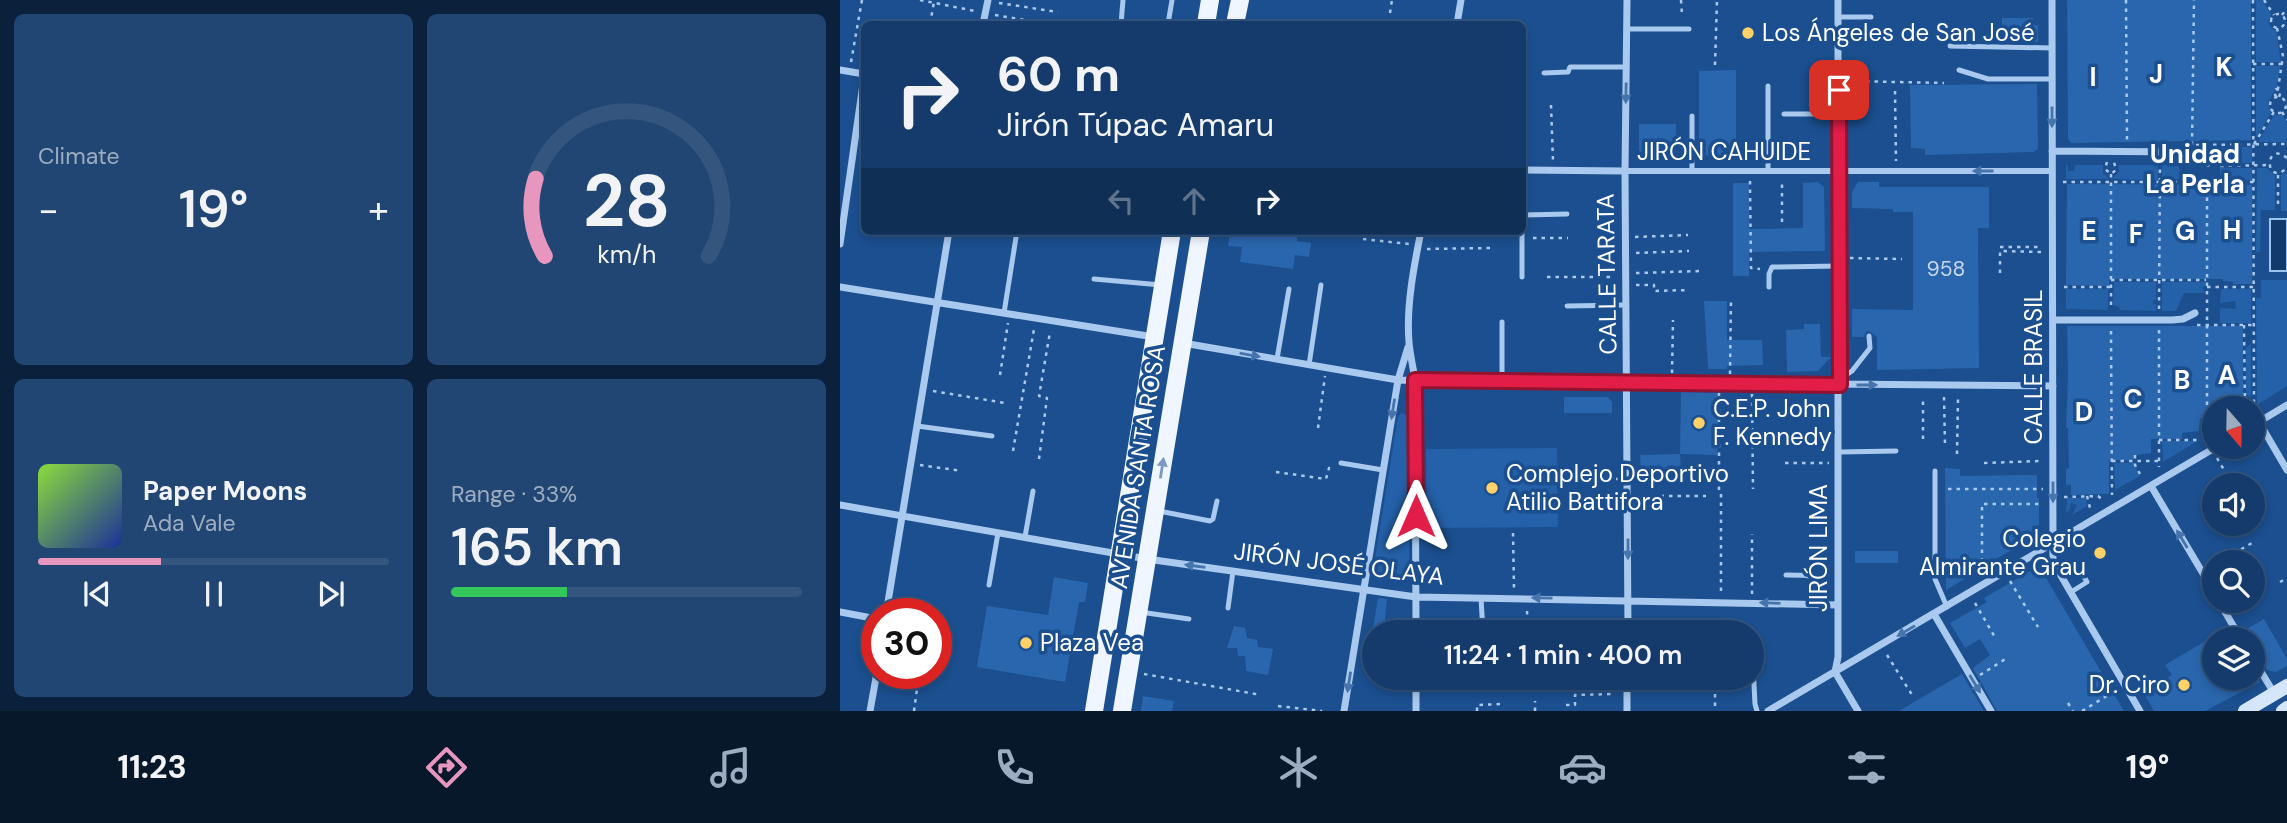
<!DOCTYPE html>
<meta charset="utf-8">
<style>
body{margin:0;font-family:"DM Sans",sans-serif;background:#214673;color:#f1f3f6;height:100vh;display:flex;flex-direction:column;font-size:26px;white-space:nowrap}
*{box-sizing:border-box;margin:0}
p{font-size:23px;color:#9dadc1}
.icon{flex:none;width:38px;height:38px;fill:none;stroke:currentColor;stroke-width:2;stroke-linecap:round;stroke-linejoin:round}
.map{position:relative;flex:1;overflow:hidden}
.sheet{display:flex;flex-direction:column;gap:14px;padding:14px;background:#0b203b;width:840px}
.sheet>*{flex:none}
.banner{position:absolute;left:21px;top:21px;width:665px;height:214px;border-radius:10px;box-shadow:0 4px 10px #0003,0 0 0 2px #33557e;background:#143b6b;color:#f1f3f6;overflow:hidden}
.needle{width:46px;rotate:160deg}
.controls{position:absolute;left:1362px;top:396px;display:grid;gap:14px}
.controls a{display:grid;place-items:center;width:63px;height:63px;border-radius:50%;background:#143b6b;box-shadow:0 4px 10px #0003,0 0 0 2px #33557e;font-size:35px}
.speed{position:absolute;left:21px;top:598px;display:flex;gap:14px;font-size:35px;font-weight:700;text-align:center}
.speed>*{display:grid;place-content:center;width:91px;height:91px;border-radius:50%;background:#143b6b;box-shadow:0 4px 10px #0003,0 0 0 2px #33557e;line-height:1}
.speed .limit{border:10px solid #d22;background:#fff;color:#111}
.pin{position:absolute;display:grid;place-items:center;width:60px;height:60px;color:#fff;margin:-30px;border-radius:14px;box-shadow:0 4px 10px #0006}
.me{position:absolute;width:77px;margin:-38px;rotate:0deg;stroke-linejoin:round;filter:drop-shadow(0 0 5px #0008)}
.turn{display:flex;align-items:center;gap:24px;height:147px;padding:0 21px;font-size:32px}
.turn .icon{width:91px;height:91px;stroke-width:2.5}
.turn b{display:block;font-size:49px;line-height:60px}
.lanes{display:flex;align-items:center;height:66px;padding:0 21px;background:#0003;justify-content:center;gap:35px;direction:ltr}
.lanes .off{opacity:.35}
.big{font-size:52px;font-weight:600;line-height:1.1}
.sheet .tile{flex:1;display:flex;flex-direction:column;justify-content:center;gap:10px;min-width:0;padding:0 24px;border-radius:10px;background:#214673}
.sheet .dial{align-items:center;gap:0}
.dial svg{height:182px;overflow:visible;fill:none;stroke:#33557e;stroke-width:7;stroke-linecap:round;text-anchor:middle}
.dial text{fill:#f1f3f6;stroke:none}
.song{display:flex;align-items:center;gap:21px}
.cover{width:84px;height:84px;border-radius:10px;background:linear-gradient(135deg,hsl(90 70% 55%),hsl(230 70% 35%))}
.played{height:7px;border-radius:4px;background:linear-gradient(90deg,#e797bd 35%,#33557e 35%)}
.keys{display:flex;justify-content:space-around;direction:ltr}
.heat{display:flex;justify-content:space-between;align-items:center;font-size:38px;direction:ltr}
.charge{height:10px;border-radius:5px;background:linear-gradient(90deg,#34c759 33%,#33557e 0)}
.sheet .tiles{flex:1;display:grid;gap:14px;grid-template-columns:repeat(2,1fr)}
.trip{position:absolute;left:522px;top:620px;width:402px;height:70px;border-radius:35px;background:#143b6b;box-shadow:0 4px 10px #0003,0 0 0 2px #33557e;font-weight:600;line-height:70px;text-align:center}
.tabs{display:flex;height:112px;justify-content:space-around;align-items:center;background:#08182b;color:#9dadc1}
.tabs .icon{width:49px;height:49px}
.tabs .selected{color:#e797bd}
.tabs b{font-size:32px;color:#f1f3f6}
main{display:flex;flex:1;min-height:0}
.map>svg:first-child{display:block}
.green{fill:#2461a8}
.water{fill:#123a6d;stroke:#9cc4f0;stroke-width:2}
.building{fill:#2a66ad}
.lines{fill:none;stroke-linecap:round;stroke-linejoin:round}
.path{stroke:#a9c9ee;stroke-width:2.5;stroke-dasharray:3.5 5;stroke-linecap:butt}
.service{stroke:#a9c9ee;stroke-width:5}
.pedestrian{stroke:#a9c9ee;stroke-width:6}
.minor{stroke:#a9c9ee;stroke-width:7}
.secondary{stroke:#d6e6fa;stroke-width:14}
.primary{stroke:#f0f6ff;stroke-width:18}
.oneway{fill:#4674ac}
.oneway2{fill:#7b9ac1}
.route-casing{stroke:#92132f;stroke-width:18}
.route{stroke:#e11d48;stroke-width:12}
.poi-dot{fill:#ffd166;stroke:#1b4f8f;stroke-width:2.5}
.labels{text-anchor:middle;stroke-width:7;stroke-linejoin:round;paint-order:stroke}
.number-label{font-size:21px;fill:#cad9ea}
.poi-label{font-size:24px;fill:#fff;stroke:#1b4f8f;text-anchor:start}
.street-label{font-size:24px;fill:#fff;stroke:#1b4f8f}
.neighbourhood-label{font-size:26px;font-weight:bold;fill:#fff;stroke:#1b4f8f}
</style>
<main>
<section class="sheet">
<div class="tiles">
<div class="tile"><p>Climate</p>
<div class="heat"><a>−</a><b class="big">19°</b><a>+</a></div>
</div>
<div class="tile dial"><svg viewBox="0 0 100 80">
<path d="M14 69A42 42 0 1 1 86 69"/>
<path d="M14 69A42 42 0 0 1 10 35" stroke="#e797bd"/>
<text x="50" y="56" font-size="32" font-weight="700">28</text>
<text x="50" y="72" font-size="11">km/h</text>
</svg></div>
<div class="tile">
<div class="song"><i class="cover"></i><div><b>Paper Moons</b><p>Ada Vale</p></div></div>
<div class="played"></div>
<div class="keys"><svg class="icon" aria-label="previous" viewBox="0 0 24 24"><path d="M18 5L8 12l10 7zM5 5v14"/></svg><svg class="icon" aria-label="pause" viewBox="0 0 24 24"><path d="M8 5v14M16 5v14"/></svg><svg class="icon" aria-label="next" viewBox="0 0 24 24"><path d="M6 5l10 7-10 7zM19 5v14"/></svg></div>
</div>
<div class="tile"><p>Range · 33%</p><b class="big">165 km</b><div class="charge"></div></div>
</div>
</section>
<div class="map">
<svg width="1447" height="711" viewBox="0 0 1447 711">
<rect width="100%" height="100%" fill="#1b4f8f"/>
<path class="green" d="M1416,0H1422L1431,14L1428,22L1431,28L1436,30L1441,62H1416Z
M1416,66H1440L1437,87L1428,102L1431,113L1416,138Z
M1434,115H1442L1447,123V142H1418Z
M1380,147H1412V163H1380Z
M1226,165H1228V171H1234L1235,165H1263V173L1269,179H1226Z
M1278,165H1318V180L1272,179L1279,172Z
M1322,165H1338L1343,179L1322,180Z
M1380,168H1412V180H1380Z
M1417,168H1427L1435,175V210H1421L1420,252H1416Z
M1447,172V211H1441V175Z
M1421,280H1447V386L1417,405L1416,298H1421Z
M1274,282H1316V300L1313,301V304H1316V311L1280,310L1279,307L1273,305Z
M1322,282H1365V286L1362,287L1365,293H1344L1336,311H1322Z
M1226,289H1268V310L1226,309Z
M1381,289H1411V323H1380V308L1396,309L1395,301L1380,303Z
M1411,344V398L1406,395V347Z
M561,413L569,416V570L563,578L550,582L538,575L534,565L558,417Z
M1322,441H1356V442L1323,462Z
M717,448L718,527L587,528L586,449Z
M1274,463H1294L1300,476L1275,490Z
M1227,498H1246L1247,506L1232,515L1237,505L1231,503L1230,509L1226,513Z"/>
<path class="water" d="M1430,219H1447V271H1430Z"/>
<path class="building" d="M1227,0H1411V140L1231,143L1228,139Z
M1162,18H1193V25H1198V42H1188L1187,35L1162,36Z
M896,70V156L859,155V71Z
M1197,84L1198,149L1193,152L1085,155V149L1071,148L1070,85Z
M799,124H836V155H806L799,151Z
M978,182L984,187L985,251L909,252V276H893V183H909V229L963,228V183Z
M1018,182H1039V187H1149V228H1138L1139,368L1037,370V337L1029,331L1026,332L1024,337H1012V309L1073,310V212H1053V209L1012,208V192Z
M1227,184L1412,185V284H1393V282L1383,281V279H1269V286L1226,285Z
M390,231H458L457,241L471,243L469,257L455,255L453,269L400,262L402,247L388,246Z
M864,301H887V340H922L923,365L887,366V369H868Z
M964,324H980L981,357H991L978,371L947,372L946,330L964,329Z
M1227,326H1400L1403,330V408H1374V418H1360L1359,431L1342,433V439H1311V453L1297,455L1293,460H1269V494L1231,495V485H1226V469L1229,468L1228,428H1226L1228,376Z
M841,392L879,393L877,455L840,454Z
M724,397H768L772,402V413H724Z
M840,454L841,472L801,473L800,455Z
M1105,468L1120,469V476L1197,475V498H1199V529L1191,539L1156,559L1151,560V563L1106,590Z
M1015,551H1058V563H1015Z
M1194,569L1202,571L1284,711H1157L1133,668L1150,655L1140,639L1125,648L1110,623L1147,602L1144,598Z
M214,577L248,583L245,602H239L225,682L137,667L147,606L208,615Z
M538,598L547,599L544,630L533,629Z
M1424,619L1447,659V666L1436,672L1427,670L1417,654L1412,651V639H1407L1403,631Z
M394,626L405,628L407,638L417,640L418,647L433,649L428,675L406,671L405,656H398L397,648H387Z
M1374,636V677H1417L1420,682L1365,711H1314L1303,692L1332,675L1325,665Z
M1122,674L1144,711H1059L1086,695Z
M303,696L334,701L332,711H301Z"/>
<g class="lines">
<path class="path" d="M80,0L135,11
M841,0L842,15
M1286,0L1287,141
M1413,0L1414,414
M1424,0L1434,15
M159,3L218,12
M550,13L552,0
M1431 21a7 7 0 1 1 14 0a7 7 0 1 1-14 0Z
M155,15L208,24
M1442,15L1447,8
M90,24L94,2
M1437,28L1443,56L1438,89
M11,62L22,0
M1413,64H1447
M875,65L877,0
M1009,81L1104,83
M1055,91L1056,161
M1430 105a8 8 0 1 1 16 0a8 8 0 1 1-16 0Z
M1436,97L1434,92L1436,89L1441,91L1439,97
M711,105L713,161
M1442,112L1447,120
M1414,144L1434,112
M1352,145L1354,0
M1356,145L1447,144
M1447,158C1424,139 1424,188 1447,168
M1267,162L1265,169L1271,174L1276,170L1274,162
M1380,166L1429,165
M1271,174V310
M910,181L911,268L920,269
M1223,182H1414
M1438,204V173
M942,222V181
M795,237L848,235
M693,238H728
M523,239L569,244
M1160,247H1201
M587,249L654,248
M796,253L849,251
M1010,258L1062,259
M796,273L862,271
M1160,273V251L1201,252
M707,277H774
M1271,280H1366
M796,285H814V291L849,290
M1224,287H1270
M1367,287H1413
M1319,309L1320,162
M1357,325H1414
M1404,325L1405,408
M1319,330V467
M1271,331L1272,495
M832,373L833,320
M890,374L891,300
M160,375L168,323
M93,391L165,403
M912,394L913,489
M1104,397L1105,445
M478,428L485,376
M1083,439V397
M1367,439V182
M1319,440H1357L1356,437
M173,451L194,329
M1117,454L1118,397
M1295,455V465L1300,474
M1377,458L1393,485
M199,459L207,398L199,396L210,332
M1272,461H1319
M945,463H989
M1144,463L1200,461
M80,465L122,471
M436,472L486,479L489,468L494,469
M725,479H778
M1108,489H1203
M879,490V392
M881,494V592
M795,496H866
M1247,496L1250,508
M1224,497L1258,496L1263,500
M673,533L674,589
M1379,562L1412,543
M1142,570V504H1201
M1170,581L1198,627
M1440,582L1447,578
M912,594V534
M1135,603L1156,639
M687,611L688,632
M1047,655L1074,698
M304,674L421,695
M1140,675L1167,658
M689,677V691
M875,677V711
M1228,703L1233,711
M726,705H735V695L775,694
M438,706L482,711
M74,711L77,689
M637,711V705L662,704
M695,711V701
M1242,711L1275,691"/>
<path class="service" d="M999,17H1031
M281,24L283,0
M328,24L332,0
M786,29H849
M1110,46L1212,48
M1119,70L1148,79H1212
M704,73L728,72L730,67H786
M944,114H999
M852,171V116
M928,171V86
M683,215L727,214
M682,277V195
M254,279L321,285
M929,287V274L932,267L999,266
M727,306L786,305
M164,313L177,231
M437,359L449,289
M469,365L481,285
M1000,379L1012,371L1030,348L1029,336
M662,381V322
M77,426L152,436
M999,452L1056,451
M501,463L543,470
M1095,471V579L1107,607
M319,511L370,521L373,519L377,501
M185,537L193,491
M946,575C979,575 976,575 988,605
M149,585L158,533
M1231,592L1247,582L1238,566
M641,598L643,632
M388,608L393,571
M300,612L349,619
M913,665L915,704L917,711
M787,680L852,679"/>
<path class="pedestrian" d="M785,171H1212"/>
<path class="minor" d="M787,0L785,171L788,632
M998,0V657L995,672L1018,711
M1212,0L1213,562L1300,711
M143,24L148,0
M617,24L621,0
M0,70L24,74
M1212,151L1346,152L1368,163
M682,170L785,171
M0,244L24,77
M0,287L314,337
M1213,320H1332L1343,319L1355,313
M343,343L558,380L1213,386
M1419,422L1447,470
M1412,426L1447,405
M1311,486L1374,592
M0,505L307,559L576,597L998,605
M1378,600L1401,639
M0,612L37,619
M46,614L109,231
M1094,614L1151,711
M576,632L575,380C573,367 570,354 569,342C566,306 574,266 581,231
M1412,657L1434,693
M30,711L37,672
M504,711L558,380L568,347
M576,711V677
M787,711V677
M928,711L1378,446"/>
<path class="secondary" d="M1405,711L1447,686
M1443,711L1447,708"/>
<path class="primary" d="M366,24L370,0
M395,24L400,0
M254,711L332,231
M282,711L361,231"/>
</g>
<defs><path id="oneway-solid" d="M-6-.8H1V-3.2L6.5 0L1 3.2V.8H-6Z" transform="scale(1.75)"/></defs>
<g class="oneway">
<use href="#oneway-solid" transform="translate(786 93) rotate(91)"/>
<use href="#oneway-solid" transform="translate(1212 117) rotate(90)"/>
<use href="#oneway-solid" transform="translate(1143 171) rotate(180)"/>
<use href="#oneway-solid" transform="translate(410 355) rotate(10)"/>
<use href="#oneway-solid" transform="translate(1027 385)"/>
<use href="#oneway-solid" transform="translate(553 409) rotate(99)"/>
<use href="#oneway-solid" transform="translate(1213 492) rotate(90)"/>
<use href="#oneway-solid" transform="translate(1342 539) rotate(-121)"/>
<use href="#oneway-solid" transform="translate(788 549) rotate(90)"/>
<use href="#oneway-solid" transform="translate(355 566) rotate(-172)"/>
<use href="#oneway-solid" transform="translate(702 598) rotate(-179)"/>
<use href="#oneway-solid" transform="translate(930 603) rotate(-178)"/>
<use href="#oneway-solid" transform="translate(1066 631) rotate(150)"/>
<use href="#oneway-solid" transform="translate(509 682) rotate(99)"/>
<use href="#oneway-solid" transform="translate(1135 684) rotate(59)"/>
</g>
<use class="oneway2" href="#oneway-solid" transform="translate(322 468) rotate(-81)"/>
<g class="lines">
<defs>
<path id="route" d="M576,516L575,380L1000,385L999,90"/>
</defs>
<use href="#route" class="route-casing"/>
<use href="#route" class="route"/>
</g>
<g class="poi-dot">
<circle cx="908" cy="33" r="7"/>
<circle cx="859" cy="423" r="7"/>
<circle cx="652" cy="488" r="7"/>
<circle cx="1260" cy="553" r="7"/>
<circle cx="186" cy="643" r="7"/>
<circle cx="1344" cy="685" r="7"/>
</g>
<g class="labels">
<g class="number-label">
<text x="1106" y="276">958</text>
</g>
<g class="poi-label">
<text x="922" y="41">Los Ángeles de San José</text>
<text x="873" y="417">C.E.P. John<tspan x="873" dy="28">F. Kennedy</tspan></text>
<text x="666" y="482">Complejo Deportivo<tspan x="666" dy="28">Atilio Battifora</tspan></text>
<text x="1246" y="547" text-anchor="end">Colegio<tspan x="1246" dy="28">Almirante Grau</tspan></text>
<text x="200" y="651">Plaza Vea</text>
<text x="1330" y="693" text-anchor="end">Dr. Ciro</text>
</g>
<g class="street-label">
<text x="884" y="160">JIRÓN CAHUIDE</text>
<text transform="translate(767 274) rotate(-91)" y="8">CALLE TARATA</text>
<text transform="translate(1194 367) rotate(-90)" y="8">CALLE BRASIL</text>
<text transform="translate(298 467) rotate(-81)" y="8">AVENIDA SANTA ROSA</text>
<text transform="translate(979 548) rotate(-90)" y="8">JIRÓN LIMA</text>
<text transform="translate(499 564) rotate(7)" y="8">JIRÓN JOSÉ OLAYA</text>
</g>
<g class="neighbourhood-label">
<text x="1384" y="76">K</text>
<text x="1316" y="83">J</text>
<text x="1253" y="86">I</text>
<text x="1355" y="163">Unidad<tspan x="1355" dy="30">La Perla</tspan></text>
<text x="1392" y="239">H</text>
<text x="1249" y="240">E</text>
<text x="1345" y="240">G</text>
<text x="1296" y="243">F</text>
<text x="1387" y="384">A</text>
<text x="1342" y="389">B</text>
<text x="1293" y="408">C</text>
<text x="1244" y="421">D</text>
</g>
</g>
</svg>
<div class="controls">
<a><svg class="needle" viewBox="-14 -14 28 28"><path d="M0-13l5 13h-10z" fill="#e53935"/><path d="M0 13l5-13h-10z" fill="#9dadc1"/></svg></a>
<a><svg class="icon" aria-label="sound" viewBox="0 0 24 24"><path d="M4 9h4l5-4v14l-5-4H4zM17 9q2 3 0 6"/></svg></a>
<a><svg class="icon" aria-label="search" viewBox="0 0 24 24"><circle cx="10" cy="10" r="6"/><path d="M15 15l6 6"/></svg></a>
<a><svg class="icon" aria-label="layers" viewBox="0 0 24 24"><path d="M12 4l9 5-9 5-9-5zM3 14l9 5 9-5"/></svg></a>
</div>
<div class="speed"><div class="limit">30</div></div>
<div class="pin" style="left:999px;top:90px;background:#d93025"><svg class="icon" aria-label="arrive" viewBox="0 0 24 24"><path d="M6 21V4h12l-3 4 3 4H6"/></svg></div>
<svg class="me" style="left:576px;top:516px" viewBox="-20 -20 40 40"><path d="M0-17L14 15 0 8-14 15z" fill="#e11d48" stroke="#fff" stroke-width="4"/></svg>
<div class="trip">11:24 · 1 min · 400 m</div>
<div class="banner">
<div class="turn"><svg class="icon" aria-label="right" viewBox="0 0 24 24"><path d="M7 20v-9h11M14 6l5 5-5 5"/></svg><div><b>60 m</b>Jirón Túpac Amaru</div></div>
<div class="lanes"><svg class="icon off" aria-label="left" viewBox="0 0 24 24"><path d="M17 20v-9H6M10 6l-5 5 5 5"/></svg><svg class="icon off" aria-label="ahead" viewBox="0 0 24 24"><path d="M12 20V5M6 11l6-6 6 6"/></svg><svg class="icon" aria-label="right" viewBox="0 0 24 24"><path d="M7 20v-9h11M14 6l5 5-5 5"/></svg></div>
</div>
</div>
</main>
<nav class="tabs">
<b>11:23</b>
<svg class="icon selected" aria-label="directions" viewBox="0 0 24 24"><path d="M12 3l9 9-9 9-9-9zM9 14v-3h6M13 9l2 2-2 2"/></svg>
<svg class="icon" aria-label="music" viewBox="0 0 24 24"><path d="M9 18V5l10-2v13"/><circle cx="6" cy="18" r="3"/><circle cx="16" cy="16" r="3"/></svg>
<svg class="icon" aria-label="phone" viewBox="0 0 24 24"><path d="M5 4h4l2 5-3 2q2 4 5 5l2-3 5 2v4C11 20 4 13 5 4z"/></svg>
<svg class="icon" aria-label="climate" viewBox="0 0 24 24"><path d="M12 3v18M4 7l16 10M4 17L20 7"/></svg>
<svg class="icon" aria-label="car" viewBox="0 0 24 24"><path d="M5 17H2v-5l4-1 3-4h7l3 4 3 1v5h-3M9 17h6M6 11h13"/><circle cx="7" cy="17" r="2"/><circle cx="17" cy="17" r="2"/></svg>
<svg class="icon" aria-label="filters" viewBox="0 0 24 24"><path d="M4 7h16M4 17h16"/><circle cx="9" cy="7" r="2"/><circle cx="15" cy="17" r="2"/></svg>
<b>19°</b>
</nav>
